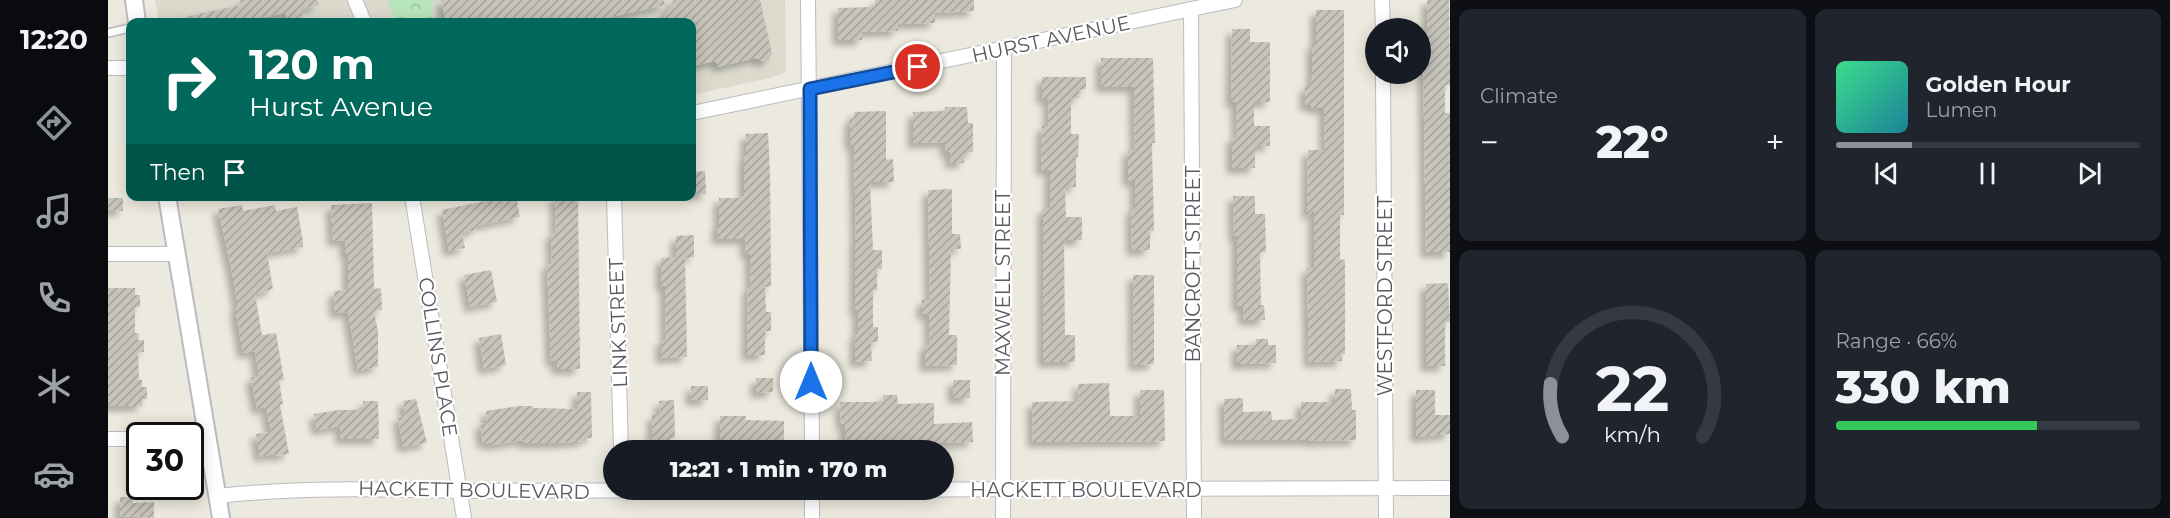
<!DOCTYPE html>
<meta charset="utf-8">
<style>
body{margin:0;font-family:Montserrat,sans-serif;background:#20242c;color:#f1f3f6;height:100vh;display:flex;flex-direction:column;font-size:22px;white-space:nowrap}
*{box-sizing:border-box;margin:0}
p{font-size:20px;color:#9ea1a6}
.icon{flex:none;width:33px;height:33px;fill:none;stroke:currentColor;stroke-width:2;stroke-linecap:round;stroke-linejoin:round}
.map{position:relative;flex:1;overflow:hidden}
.drawer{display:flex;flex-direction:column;gap:9px;padding:9px;background:#0d0f14;width:720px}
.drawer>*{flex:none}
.top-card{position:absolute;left:18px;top:18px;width:570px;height:183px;border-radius:12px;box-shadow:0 3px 15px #0003;background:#00695c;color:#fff;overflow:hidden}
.tools{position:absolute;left:1257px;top:18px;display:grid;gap:12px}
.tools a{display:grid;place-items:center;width:66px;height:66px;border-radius:50%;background:#171b24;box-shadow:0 3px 15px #0003;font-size:30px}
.speed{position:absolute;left:18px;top:422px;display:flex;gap:12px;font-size:30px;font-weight:700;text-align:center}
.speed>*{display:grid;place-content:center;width:78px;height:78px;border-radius:50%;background:#171b24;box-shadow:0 3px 15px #0003;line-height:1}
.speed .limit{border:3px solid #111;border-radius:9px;background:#fff;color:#111}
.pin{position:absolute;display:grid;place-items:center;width:51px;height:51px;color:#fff;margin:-26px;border:3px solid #fff;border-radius:50%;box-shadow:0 2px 6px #0007}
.me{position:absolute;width:66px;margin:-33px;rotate:0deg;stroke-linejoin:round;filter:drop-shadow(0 0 4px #0008)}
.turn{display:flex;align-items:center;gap:21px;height:126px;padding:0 24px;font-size:27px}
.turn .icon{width:78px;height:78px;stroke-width:2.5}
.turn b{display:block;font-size:42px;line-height:51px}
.then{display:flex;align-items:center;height:57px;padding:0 24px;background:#0003;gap:12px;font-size:22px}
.big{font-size:45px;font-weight:800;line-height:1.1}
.drawer .card{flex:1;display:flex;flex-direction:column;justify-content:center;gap:9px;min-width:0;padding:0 21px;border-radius:12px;background:#20242c}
.drawer .dial{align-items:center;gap:0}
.dial svg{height:156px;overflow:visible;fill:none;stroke:#363941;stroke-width:7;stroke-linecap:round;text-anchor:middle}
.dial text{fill:#f1f3f6;stroke:none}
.song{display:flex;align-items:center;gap:18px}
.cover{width:72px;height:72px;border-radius:9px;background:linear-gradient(135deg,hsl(150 70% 55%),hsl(190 70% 35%))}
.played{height:6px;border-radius:3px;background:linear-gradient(90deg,#8c9099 25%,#363941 25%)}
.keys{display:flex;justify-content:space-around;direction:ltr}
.heat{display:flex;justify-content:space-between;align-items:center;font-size:33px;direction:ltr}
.charge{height:9px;border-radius:4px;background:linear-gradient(90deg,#34c759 66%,#363941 0)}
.drawer .tiles{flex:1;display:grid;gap:9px;grid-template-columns:repeat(2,1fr)}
.trip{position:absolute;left:495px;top:440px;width:351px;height:60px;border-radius:30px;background:#171b24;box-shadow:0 3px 15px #0003;font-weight:800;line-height:60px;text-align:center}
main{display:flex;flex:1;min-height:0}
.tab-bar{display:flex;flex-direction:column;width:108px;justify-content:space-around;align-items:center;background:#090b0e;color:#9ea1a6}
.tab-bar .icon{width:42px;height:42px}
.tab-bar .current{color:#8c9099}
.tab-bar b{font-size:27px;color:#f1f3f6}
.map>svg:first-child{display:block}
.education{fill:#dbdacd}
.park{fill:url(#park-crowns)}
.building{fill:url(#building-hatch);filter:url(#shadow)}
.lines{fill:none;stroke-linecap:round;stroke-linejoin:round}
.service-casing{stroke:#b9bbc2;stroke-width:10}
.minor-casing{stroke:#b9bbc2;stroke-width:16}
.tertiary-casing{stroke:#b9bbc2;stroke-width:20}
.service{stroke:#fff;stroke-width:7}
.minor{stroke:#fff;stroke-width:14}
.tertiary{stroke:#fff;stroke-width:16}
.route-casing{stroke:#114b97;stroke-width:15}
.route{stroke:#1a73e8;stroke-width:10}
.labels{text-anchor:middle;stroke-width:4.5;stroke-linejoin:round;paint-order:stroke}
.street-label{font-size:20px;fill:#575a61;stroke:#fff}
</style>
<main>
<nav class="tab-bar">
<b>12:20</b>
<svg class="icon current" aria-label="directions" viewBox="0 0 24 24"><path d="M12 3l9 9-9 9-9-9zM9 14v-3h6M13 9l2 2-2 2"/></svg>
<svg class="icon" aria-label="music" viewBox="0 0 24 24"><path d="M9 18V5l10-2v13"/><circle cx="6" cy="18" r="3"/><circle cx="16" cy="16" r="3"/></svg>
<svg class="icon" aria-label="phone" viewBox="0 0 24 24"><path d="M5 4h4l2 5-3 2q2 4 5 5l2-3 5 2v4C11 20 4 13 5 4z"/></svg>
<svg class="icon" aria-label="climate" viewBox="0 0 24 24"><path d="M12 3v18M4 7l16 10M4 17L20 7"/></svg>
<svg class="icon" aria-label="car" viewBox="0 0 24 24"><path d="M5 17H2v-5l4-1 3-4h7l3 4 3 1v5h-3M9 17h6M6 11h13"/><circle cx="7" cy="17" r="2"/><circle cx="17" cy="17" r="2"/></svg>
</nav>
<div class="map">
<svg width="1342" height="518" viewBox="0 0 1342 518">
<defs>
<pattern id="park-crowns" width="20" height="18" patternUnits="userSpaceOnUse" patternTransform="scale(1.5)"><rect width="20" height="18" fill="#b8e6bc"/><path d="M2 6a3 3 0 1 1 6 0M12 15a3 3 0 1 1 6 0" fill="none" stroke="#98bd9c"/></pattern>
<pattern id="building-hatch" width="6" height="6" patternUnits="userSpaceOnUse" patternTransform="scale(1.5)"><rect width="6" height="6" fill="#c7c4bb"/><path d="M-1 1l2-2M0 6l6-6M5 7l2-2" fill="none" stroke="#a4a29b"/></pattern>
<filter id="shadow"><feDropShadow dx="-5.5" dy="5.5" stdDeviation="3" flood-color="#0004"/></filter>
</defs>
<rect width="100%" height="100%" fill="#eceade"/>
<path class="education" d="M47,0H677L678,72L662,78L584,95V22H51Z"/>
<path class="park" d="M279,0H327L322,6L326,22H288Z"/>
<path class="building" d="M132,0H210L211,5L193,9L196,22H180L177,13L135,22H77V17L133,5Z
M333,0H556L557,5L481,22H338Z
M566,0H652L664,54L660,60L654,61L648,58L610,67L608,61L584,66V22H553Z
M767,0H866V11L827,13V23L790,24V31L754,32V40H730V8L767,7Z
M1319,0H1341L1342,85H1337V113H1342V252H1318L1315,51H1320Z
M1208,10H1236V215H1232V260L1237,259V354H1234V361L1201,362L1199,268H1206V210L1199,216L1200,150H1217L1216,108H1203L1204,105H1197V86H1203L1204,78V44H1208Z
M1124,29H1142V42H1162V102H1146V126H1162V146H1147V168H1124V137H1129L1128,102H1123Z
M993,58H1045L1047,143H1044L1046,231H1042V250H1024L1023,210L1027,209V181H1020V150H1027L1026,87H993Z
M934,77H978V89L971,90V98H963V134H971L970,157H968V187H957L958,217H974V240H956L957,335H967V362H935V208H942V170H933L934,126H940L941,99H934Z
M837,107H859L860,123H865V152H856V163H842V152H837V142L805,143V112L837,111Z
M778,111V160L785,159L786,182H762L765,250H774V269H769V291L765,290V327H770V342H763L764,361L747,362V334H750V310H747V242H748L746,145H742V119H746V112Z
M660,133L662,173L663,286L657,287L658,312H663V331H657V355H639L640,287H643L642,253L638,254L637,239H609V226H611V198H633V196H636V157L638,156V134Z
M597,171L598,194H584V172Z
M844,189V234H852L853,249H843L841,335H849V365L817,366V345H822L821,314H814V300H822L820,190Z
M402,196H408L412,217L367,226L368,230L354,233L357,248L341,251L334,210Z
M447,196H470L472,369H449V361H443L439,264H444L443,233H448Z
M1125,196H1147V214H1157L1158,252H1152L1153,305H1156L1157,320H1136L1135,306H1129V236H1126Z
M0,198H15V211L0,210Z
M264,203L266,289L273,288L274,310L266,311L270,331V367L250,370L240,312L227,313L226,291L240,290V254H237V240L225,241L223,205Z
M134,205L135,211L167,205L168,211L189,207L195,242V247L159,253L165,289L147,294L154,335L168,333L176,380L171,381L175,404L172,405L181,454L166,456V454L152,457L148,434L163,432L158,407L149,409L143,377L151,376L147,351L135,353L128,313V307L130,306L123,267L110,209Z
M586,235V257L577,258L579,357L553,358V340H558L557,286H553V258L568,257V236Z
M383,270L389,302L362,307L356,275Z
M1025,275H1046V364L1026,365Z
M1340,283L1342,322H1337V366H1318V284Z
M0,288H27V295H32V307H27V333H31L30,340H36V352H30L31,380H34V387H39V399H34V406H0Z
M393,334L398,365L376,369L371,338Z
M1148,339H1160V345H1168V363L1129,364V345H1148Z
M648,378H665V392L648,393Z
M845,380H862V398H845Z
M1001,383L1002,416H1032V390H1056L1057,441L925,442L924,402L971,401L970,384Z
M583,386H600V400H583Z
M1227,389H1243L1244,410H1248V440L1201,441V440H1117L1116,399L1135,398V412L1163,411L1164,420L1193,419V402H1227Z
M1308,390H1327V415H1342V434L1308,437Z
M469,392H483L484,438H475L476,441L450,443H415V440L384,445L383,442L375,444L372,424L379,423L378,411L411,406H425V408L469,409Z
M775,395H789L790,404L826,403V424L864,422L865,442L737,445V424H733L732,402H775Z
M308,399L319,443L295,447L290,417L297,416L295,401Z
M566,400L567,438H562V444L545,445L544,415H552L551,401Z
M255,401H270L271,439H233L232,426L209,430L206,414L231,410H255Z
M612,416H638L637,420L676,421V441L612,440Z
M12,497H25V503L46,502V518L12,516Z"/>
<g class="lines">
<defs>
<path id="service" d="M0,33L22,28"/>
<path id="minor" d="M247,0L256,22
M700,0L704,450
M1274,0L1275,28
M1083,10L1086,518
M0,68H22
M1275,74L1278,518
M584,113L1127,0
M304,196L356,518
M506,196L513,450
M0,254H68
M82,438H100
M0,439H32
M704,489V518
M110,496C190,487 270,489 351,491L1342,488
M895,518L896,49"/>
<path id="tertiary" d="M26,0L29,22
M59,196L113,518"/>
</defs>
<use href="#service" class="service-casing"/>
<use href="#minor" class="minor-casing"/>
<use href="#tertiary" class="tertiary-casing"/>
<use href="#service" class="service"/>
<use href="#minor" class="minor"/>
<use href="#tertiary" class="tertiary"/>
</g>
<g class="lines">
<defs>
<path id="route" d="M703,382L702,89L810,67"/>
</defs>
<use href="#route" class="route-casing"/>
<use href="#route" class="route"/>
</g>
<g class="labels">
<g class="street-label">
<text transform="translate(943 39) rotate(-12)" y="7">HURST AVENUE</text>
<text transform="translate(1085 264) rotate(-90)" y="7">BANCROFT STREET</text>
<text transform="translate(895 283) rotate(-90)" y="7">MAXWELL STREET</text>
<text transform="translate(1277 296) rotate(-90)" y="7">WESTFORD STREET</text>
<text transform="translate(510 323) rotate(-92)" y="7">LINK STREET</text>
<text transform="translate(330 357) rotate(81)" y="7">COLLINS PLACE</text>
<text transform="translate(366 490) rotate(1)" y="7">HACKETT BOULEVARD</text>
<text x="978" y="497">HACKETT BOULEVARD</text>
</g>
</g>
</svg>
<div class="tools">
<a><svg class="icon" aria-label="sound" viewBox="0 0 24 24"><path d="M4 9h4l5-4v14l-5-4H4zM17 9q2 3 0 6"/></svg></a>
</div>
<div class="speed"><div class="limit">30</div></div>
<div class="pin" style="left:810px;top:67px;background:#d93025"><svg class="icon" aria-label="arrive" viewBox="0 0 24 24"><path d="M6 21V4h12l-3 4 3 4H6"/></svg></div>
<svg class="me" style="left:703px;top:382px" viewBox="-20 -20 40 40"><circle r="19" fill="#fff"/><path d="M0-13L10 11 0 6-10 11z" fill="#1a73e8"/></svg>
<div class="trip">12:21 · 1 min · 170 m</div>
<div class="top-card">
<div class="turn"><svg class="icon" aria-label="right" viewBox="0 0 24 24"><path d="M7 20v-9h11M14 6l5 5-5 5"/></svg><div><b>120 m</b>Hurst Avenue</div></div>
<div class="then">Then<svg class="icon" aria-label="arrive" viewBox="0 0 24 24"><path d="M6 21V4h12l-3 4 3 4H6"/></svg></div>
</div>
</div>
<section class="drawer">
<div class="tiles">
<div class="card"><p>Climate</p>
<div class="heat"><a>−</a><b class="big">22°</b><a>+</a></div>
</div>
<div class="card">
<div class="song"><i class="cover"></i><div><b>Golden Hour</b><p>Lumen</p></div></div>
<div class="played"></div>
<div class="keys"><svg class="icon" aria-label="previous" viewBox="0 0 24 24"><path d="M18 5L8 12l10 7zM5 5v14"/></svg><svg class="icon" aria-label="pause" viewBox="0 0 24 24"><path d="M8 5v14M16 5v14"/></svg><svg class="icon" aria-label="next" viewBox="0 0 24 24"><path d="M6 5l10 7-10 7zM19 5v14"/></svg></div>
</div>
<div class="card dial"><svg viewBox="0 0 100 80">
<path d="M14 69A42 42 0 1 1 86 69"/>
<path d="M14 69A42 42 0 0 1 8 42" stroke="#8c9099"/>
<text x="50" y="56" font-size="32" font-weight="700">22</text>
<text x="50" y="72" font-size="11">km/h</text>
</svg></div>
<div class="card"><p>Range · 66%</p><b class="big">330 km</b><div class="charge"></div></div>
</div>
</section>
</main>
